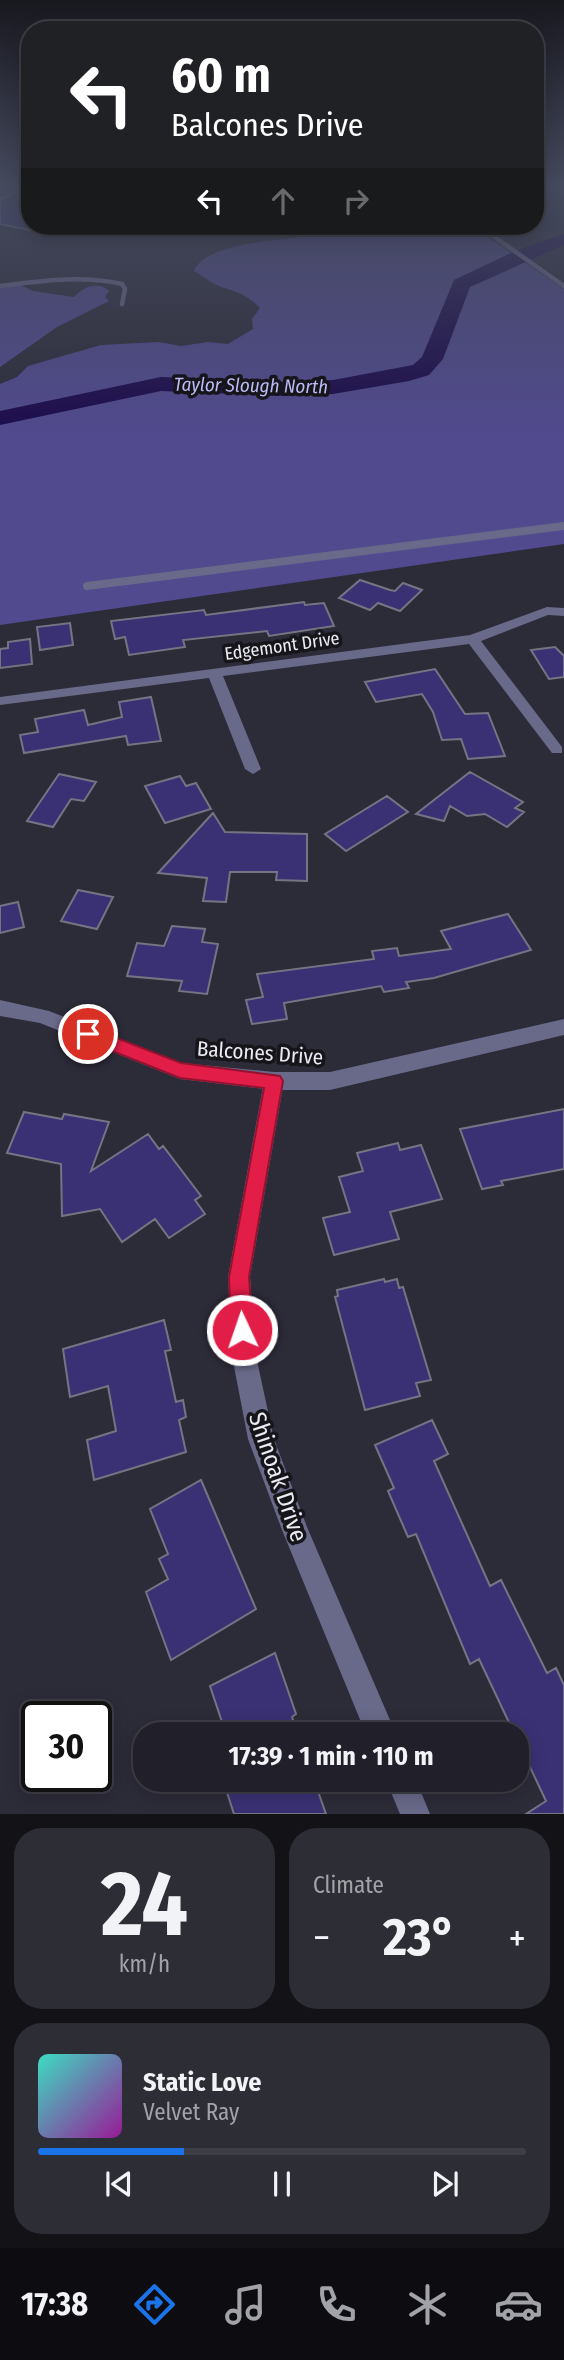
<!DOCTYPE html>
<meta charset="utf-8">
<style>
body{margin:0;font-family:"Fira Sans Condensed",sans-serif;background:#2d2d36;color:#f1f3f6;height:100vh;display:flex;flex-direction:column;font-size:26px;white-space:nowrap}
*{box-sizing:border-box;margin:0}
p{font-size:23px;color:#a2a3a8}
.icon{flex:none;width:38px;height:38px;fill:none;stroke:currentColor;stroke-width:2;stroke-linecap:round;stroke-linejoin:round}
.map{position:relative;height:1814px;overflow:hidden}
.drawer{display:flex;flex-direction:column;gap:14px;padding:14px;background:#121217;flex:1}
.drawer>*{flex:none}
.top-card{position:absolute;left:21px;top:21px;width:523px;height:214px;border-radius:28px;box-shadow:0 4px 18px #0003,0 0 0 2px #3e3e47;background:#202124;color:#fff;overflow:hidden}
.speed{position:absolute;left:21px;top:1701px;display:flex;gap:14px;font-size:35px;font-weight:700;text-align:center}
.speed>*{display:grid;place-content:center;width:91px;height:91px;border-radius:50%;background:#21202a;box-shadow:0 4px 18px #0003,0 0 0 2px #3e3e47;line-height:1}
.speed .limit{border:4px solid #111;border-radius:10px;background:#fff;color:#111}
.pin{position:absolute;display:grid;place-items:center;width:60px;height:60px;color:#fff;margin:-30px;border:4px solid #fff;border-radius:50%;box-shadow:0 2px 7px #0007}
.me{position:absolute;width:77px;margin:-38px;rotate:357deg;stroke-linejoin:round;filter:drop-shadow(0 0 5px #0008)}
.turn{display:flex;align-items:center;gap:24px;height:147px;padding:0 35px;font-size:32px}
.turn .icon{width:91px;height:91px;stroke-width:2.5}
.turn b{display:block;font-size:49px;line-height:60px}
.lanes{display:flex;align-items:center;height:66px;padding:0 35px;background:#0003;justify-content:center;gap:35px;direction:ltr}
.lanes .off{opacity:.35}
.big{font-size:52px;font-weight:700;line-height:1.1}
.drawer .widget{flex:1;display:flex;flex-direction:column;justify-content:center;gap:10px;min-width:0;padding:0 24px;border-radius:28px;background:#2d2d36}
.drawer .dial{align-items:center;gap:0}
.dial b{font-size:91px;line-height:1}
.song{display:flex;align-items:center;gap:21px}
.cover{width:84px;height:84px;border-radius:10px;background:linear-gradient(135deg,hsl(170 70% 55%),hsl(300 70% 35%))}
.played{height:7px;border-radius:4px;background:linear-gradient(90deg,#1a73e8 30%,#3e3e47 30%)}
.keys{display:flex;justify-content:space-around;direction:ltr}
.heat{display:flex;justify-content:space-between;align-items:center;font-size:38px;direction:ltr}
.drawer .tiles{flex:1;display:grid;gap:14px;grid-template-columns:1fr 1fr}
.widget:last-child{grid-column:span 2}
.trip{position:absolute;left:133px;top:1722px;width:396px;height:70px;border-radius:28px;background:#21202a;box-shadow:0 4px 18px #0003,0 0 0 2px #3e3e47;font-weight:700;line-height:70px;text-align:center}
.tab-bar{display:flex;height:112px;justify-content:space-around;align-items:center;background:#0d0d11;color:#a2a3a8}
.tab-bar .icon{width:49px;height:49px}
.tab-bar .selected{color:#1a73e8}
.tab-bar b{font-size:32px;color:#f1f3f6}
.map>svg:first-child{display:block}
.forest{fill:#514a8f}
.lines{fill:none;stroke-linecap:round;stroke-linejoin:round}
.river{fill:#1b0a4c;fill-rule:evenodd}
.building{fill:#3a3174;stroke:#747483;stroke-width:2}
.service-far1{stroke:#696989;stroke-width:4.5}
.service{stroke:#696989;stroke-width:8}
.minor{fill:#696989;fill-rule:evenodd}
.tertiary{fill:#696989;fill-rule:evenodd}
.route{fill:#e11d48;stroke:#92132f;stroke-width:2}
.labels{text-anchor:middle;stroke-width:7;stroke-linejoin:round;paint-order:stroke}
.far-street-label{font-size:18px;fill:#ebebf4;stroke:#15151a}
.far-water-label{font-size:19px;font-style:italic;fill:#bcbbf7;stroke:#15151a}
.street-label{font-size:21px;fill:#ebebf4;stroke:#15151a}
.near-street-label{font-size:24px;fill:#ebebf4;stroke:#15151a}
</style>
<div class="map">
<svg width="564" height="1814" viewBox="0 0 564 1814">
<rect width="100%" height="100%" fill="#2c2b38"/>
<path class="forest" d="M334,226H472L564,289V544L0,625V384L17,377L28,366L101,345L159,342L181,346L208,342L228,344L253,329L252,319L260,308C249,296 239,293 225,288C215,286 203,276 194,271C205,241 293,239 322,235Z
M20,285L33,291L74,297C83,287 97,280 109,291L105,297L109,301L57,327L0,367V288Z"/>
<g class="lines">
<path class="river" d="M564,234V245L470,287L443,359L429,375L409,381L333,394L285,396L161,391L0,425V411L161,377L285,382L333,380L413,365L422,357L454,280L515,251Z"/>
</g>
<path class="building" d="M28,187L30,230L0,224V199Z
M360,580L390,590L395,591L403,583L422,590L400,611L378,603L370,610L339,598Z
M304,602L305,605L324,603L334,626L269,636L267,631L183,640L185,647L129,655L125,637L115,639L111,621L204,610L206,615Z
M70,623L73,645L40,650L37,627Z
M30,639L32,664L0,668V649L8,648V642Z
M555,647L564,656V677L549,679L531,650Z
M435,669L465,714L488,713L505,756L468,759L461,739L442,740L433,712L422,694L376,702L365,682Z
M151,697L161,741L128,745L126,736L24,753L20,735L38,732L35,719L84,710L88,725L122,717L119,702Z
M470,772L523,802L515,808L524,812L507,827L485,814L467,816L450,806L444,821L416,814Z
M59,774L96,782L84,801L71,799L53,827L27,821Z
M180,776L186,786L196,783L211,809L165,823L145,786Z
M387,796L408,812L346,851L325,834Z
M213,813L225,832L307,834V881L276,880L277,872H230L226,902L203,901L207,878L158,873Z
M78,890L113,897L97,929L61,921Z
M18,902L24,927L0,933V906Z
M508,914L531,950L434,978L406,982L409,988L384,992L381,986L284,1003L287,1019L252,1024L246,1000L263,997L257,974L374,959L372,951L397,948L399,956L451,949L441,931Z
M172,926L205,929L202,942L218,944L207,994L179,991L182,981L127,976L137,943L164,946Z
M564,1109V1169L501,1181L503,1185L482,1189L460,1129Z
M24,1112L62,1119L64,1114L109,1122L91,1171L148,1134L159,1149L163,1146L201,1196L195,1200L205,1214L169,1238L155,1219L122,1242L100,1209L62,1216L61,1164L7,1153Z
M398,1143L400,1150L421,1145L442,1199L390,1212L399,1239L334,1255L323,1218L350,1212L339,1177L363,1171L357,1153Z
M384,1279L385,1282L397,1279L399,1288L403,1287L431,1380L416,1383L420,1396L365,1410L335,1297L338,1296L337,1290Z
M164,1320L171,1350L165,1351L176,1402L183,1400L186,1417L179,1420L186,1452L94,1480L87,1440L116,1431L108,1386L70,1397L63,1349Z
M432,1420L448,1454L434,1461L490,1586L501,1580L547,1673L556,1668L564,1685V1814H526L546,1801L479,1659L470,1664L416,1534L408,1537L388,1491L394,1488L375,1445Z
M201,1480L256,1609L171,1660L146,1592L168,1579L159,1559L168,1554L150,1509Z
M275,1653L296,1714L292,1717L298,1734H226L210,1686Z
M223,1780H314L326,1814H234Z"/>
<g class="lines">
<path class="service-far1" d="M479,226L564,286
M0,286C41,281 81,275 122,284L125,289L122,304"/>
<path class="service" d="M87,586L564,526"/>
<path class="minor" d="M547,607L564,608V616L548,615L481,641L562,747V753H552L469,644L223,676L261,769L253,774L245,769L209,678L0,705V697L470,635Z
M274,1072L281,1075L284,1081L250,1277L256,1356L274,1439L307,1527L396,1734H366L282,1530L248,1439L232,1356L228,1277L264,1081L267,1075Z
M386,1780H416L430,1814H400Z"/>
<path class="tertiary" d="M0,1000L49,1011L181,1063L274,1072H330L564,1019V1035L330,1090H274L180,1079L40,1023L0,1016Z"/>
</g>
<linearGradient id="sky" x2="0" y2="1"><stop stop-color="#18181f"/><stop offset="0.42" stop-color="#454a5e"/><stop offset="1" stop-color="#454a5e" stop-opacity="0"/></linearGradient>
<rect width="564" height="441" fill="url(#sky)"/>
<path class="route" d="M88,1027L181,1063L280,1076L283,1081L249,1277L253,1330L250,1337L242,1341L234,1337L231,1330L229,1277L264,1088L180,1078L82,1039L79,1034L82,1029Z"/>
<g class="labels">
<g class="far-street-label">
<text transform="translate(282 646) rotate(-8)" y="6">Edgemont Drive</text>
</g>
<g class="far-water-label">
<text transform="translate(251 385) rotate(1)" y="7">Taylor Slough North</text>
</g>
<g class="street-label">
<text transform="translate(260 1053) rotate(4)" y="7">Balcones Drive</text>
</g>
<g class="near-street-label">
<text transform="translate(278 1477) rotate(71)" y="8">Shinoak Drive</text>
</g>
</g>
</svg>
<div class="speed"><div class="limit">30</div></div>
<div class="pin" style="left:88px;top:1034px;background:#d93025"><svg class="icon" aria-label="arrive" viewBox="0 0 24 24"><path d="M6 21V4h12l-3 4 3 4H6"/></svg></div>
<svg class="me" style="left:242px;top:1330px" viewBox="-20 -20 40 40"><circle r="17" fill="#e11d48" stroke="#fff" stroke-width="3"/><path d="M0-11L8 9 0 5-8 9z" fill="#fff"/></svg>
<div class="trip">17:39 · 1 min · 110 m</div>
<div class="top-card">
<div class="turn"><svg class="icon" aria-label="left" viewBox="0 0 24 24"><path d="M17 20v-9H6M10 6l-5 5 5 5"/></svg><div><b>60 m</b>Balcones Drive</div></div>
<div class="lanes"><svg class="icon" aria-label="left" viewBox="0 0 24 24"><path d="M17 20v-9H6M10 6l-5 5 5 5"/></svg><svg class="icon off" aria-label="ahead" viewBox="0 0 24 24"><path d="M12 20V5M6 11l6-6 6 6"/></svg><svg class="icon off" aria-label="right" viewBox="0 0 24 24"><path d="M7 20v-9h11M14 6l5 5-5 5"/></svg></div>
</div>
</div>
<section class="drawer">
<div class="tiles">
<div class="widget dial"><b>24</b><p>km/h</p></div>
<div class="widget"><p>Climate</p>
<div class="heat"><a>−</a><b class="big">23°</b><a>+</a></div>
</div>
<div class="widget">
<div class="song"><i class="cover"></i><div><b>Static Love</b><p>Velvet Ray</p></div></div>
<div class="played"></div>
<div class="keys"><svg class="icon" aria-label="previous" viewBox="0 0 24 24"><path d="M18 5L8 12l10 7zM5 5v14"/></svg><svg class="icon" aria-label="pause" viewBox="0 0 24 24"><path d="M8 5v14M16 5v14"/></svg><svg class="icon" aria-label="next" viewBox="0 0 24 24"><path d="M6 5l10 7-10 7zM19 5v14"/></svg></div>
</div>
</div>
</section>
<nav class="tab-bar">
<b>17:38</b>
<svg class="icon selected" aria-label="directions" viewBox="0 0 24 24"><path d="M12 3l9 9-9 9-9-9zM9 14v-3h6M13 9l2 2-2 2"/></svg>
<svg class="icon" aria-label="music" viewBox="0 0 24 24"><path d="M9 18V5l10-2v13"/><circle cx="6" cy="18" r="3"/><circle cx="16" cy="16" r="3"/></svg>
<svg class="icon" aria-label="phone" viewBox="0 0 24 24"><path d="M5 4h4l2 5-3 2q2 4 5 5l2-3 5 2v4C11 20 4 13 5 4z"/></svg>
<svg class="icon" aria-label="climate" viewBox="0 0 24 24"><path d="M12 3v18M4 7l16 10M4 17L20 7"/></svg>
<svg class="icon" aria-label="car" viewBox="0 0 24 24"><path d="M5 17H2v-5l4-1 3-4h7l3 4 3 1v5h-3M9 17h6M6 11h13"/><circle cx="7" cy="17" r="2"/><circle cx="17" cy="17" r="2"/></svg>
</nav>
